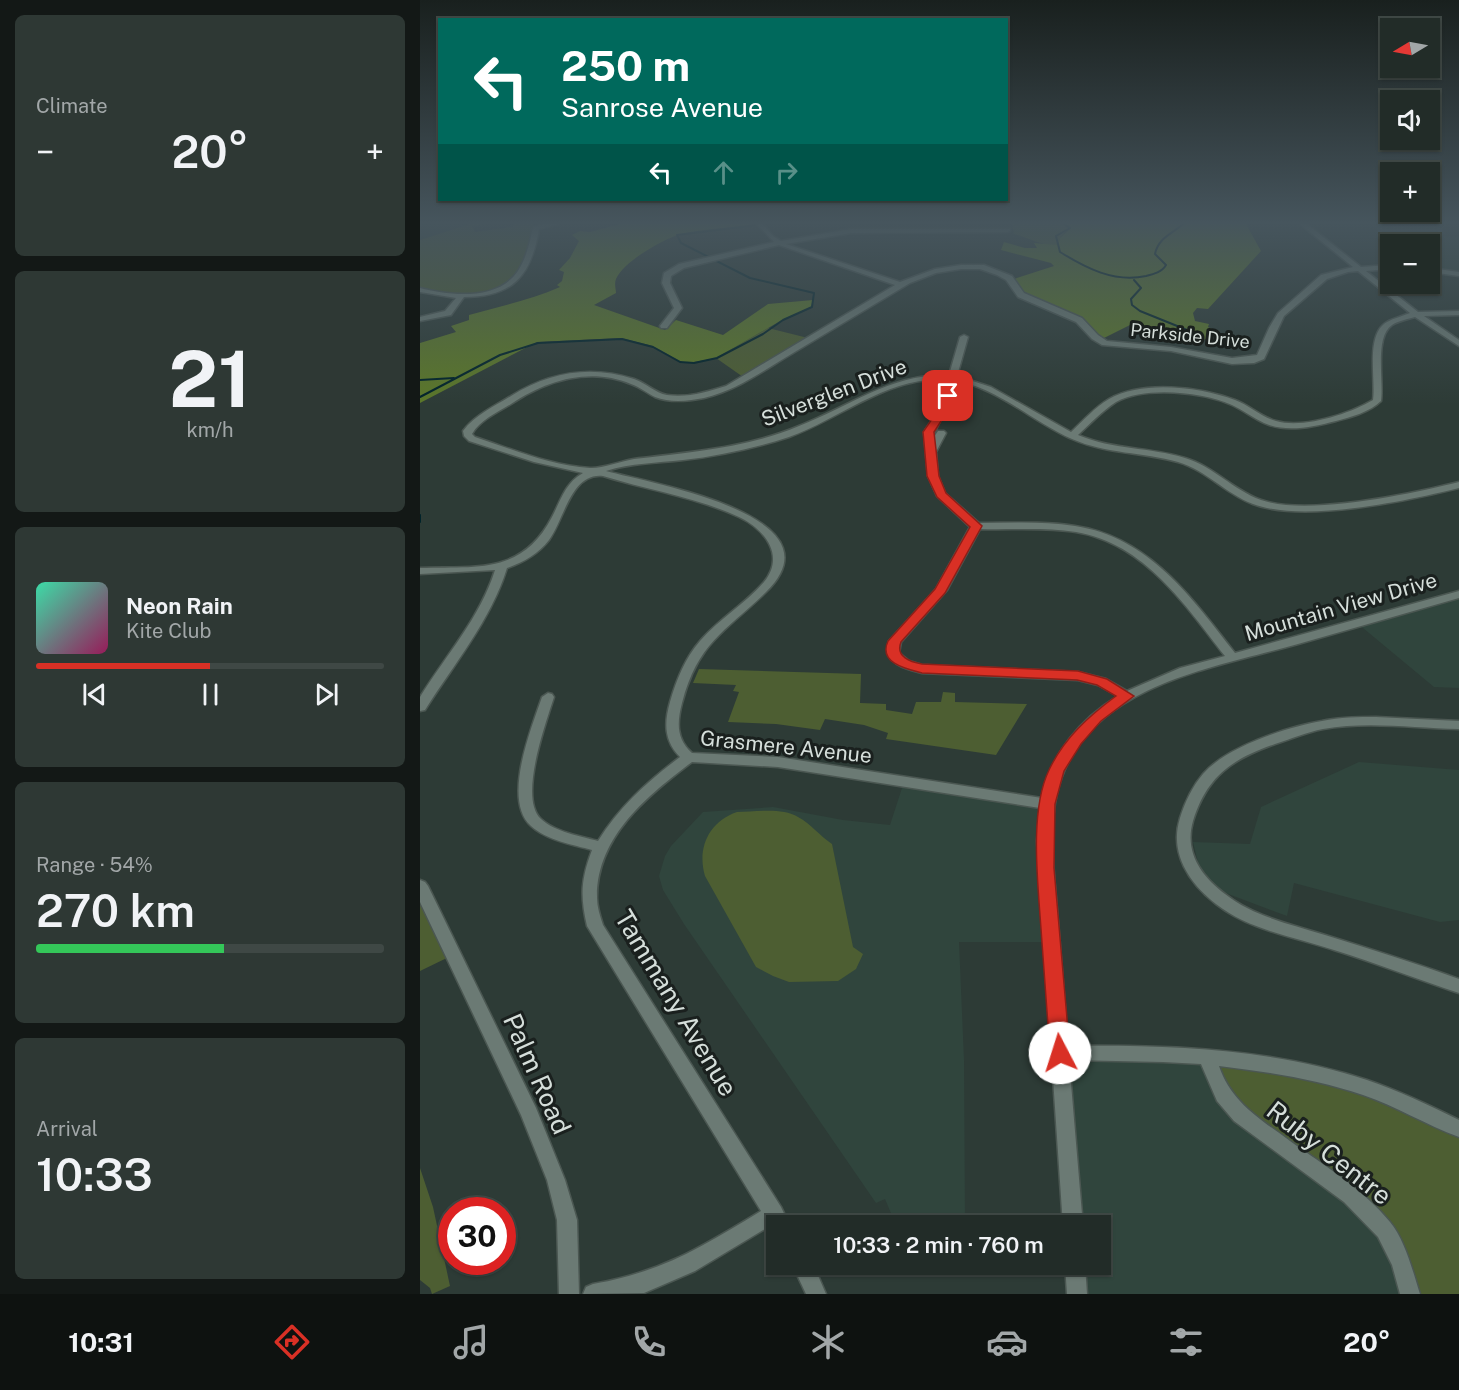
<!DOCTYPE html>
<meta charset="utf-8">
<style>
body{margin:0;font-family:"Public Sans",sans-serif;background:#2e3834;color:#f1f3f6;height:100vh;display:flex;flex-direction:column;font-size:22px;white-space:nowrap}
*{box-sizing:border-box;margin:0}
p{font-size:20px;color:#a2a7a8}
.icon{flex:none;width:33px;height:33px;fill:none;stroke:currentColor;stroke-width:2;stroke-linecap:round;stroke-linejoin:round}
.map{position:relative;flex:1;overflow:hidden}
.drawer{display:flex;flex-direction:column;gap:15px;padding:15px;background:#131816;width:420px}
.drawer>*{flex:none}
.top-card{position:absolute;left:18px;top:18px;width:570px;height:183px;border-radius:0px;box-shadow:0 2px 4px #0004,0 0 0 2px #3f4845;background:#00695c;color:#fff;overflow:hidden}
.needle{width:39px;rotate:260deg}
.buttons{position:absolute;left:960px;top:18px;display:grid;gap:12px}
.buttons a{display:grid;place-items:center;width:60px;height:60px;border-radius:0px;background:#222c28;box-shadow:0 2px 4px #0004,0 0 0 2px #3f4845;font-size:30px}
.speed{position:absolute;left:18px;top:1197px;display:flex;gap:12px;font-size:30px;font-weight:700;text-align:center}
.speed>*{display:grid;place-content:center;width:78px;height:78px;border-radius:50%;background:#222c28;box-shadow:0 2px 4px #0004,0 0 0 2px #3f4845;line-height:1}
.speed .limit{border:9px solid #d22;background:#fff;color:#111}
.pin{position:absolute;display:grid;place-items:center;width:51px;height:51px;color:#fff;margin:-26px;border-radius:12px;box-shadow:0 3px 9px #0006}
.me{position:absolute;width:66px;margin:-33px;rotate:355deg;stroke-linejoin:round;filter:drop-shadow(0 0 4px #0008)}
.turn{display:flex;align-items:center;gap:21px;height:126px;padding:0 24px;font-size:27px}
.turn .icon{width:78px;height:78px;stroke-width:2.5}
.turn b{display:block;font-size:42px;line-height:51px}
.lanes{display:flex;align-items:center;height:57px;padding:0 24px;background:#0003;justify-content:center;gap:30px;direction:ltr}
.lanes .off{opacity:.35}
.big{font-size:45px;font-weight:600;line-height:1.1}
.drawer .widget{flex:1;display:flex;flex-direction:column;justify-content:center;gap:9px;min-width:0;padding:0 21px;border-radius:9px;background:#2e3834}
.drawer .dial{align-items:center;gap:0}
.dial b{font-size:78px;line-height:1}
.song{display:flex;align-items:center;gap:18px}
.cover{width:72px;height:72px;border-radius:9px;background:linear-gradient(135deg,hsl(160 70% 55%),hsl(330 70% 35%))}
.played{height:6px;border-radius:3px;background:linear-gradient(90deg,#d93025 50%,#3f4845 50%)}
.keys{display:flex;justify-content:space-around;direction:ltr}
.heat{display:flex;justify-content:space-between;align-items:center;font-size:33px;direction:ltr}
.charge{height:9px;border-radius:4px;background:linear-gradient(90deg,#34c759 54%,#3f4845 0)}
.trip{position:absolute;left:346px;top:1215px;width:345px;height:60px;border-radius:0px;background:#222c28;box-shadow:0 2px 4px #0004,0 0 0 2px #3f4845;font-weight:600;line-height:60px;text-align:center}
.tab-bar{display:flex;height:96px;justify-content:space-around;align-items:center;background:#0e1210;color:#a2a7a8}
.tab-bar .icon{width:42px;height:42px}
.tab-bar .on{color:#d93025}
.tab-bar b{font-size:27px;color:#f1f3f6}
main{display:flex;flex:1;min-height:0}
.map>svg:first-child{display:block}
.built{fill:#30453d}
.green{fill:#4d5e32}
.forest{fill:#5b7729}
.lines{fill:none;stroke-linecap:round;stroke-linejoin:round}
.stream{stroke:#00232a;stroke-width:2}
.minor-casing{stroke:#4b5752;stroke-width:3}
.minor{fill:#6b7a74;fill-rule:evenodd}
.route{fill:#d93025;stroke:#8d1f18;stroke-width:1.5}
.labels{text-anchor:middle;stroke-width:6;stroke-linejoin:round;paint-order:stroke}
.far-street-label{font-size:18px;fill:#d5deda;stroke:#1a201e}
.street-label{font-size:21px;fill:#d5deda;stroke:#1a201e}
.near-street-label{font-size:26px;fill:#d5deda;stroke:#1a201e}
</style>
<main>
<section class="drawer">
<div class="widget"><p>Climate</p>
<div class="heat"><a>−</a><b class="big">20°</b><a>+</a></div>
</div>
<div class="widget dial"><b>21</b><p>km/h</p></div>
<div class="widget">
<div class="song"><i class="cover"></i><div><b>Neon Rain</b><p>Kite Club</p></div></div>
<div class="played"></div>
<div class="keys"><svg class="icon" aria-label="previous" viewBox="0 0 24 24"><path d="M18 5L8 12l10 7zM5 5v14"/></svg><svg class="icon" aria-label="pause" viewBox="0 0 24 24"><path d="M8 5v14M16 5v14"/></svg><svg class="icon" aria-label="next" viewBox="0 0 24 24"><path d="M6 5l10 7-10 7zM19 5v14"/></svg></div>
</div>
<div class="widget"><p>Range · 54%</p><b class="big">270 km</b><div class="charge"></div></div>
<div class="widget"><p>Arrival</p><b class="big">10:33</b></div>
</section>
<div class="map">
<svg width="1039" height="1294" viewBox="0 0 1039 1294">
<rect width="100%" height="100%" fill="#2d3b36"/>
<path class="built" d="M0,224H50V225L0,240Z
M979,235L1039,237V272L1010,267V244H986Z
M1039,594V688L1014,687L937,623Z
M939,762L1039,770V920L1020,922L874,883L867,916L795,889L779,867L773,842L830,844L841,807Z
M490,782L627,804L631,942H539L544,1060L545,1225H476L465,1199L456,1203L264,924L243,890L239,876L245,856L251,846L283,812L353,807L423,820L470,825L482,788H487Z
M640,1053L787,1057L946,1211L989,1294H656L655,1265L681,1264V1226L652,1225Z"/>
<path class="green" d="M50,224H65L52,226L55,232L92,227L95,224H113L117,228L110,248L94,281C53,298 43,296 0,290V240Z
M592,224H646L650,227L640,238L638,245C621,246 609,238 594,234Z
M348,328L392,339L326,379L296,358Z
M279,669L441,674L440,703L466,704V710L492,714L496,702H521L523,692L535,693V702L607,704L576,755L466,739L468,733L444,725L405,719L400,730L356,724L308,722L319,692L313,691L316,685L273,683Z
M317,812C335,812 362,807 378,817C391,824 400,836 412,844L433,947L443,954L436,969L418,981L369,982L353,976L336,967L285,876C277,849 288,822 317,812Z
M0,887L33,955L0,971Z
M787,1057L881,1069L1039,1129V1294H989L964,1230L820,1116Z
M0,1168L13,1207L30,1286L12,1294L10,1288L0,1280Z"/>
<path class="forest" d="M200,224H340C314,228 286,228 261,234C243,239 203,262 196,279C194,284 196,289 196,293L174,305L245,330L256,320L303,335L348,304L393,300L391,307L362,320L296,358L274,362H262L233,346L201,338L117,342L0,403V343L36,332L31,326L49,320V315C80,306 111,300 140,287L137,285L142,281L144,272L139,270L150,258L159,241L152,235L160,231L170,232Z
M646,224H826L841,251L788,309L777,308L773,313L775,321L789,324L788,327L792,329L791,337L783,340L712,324L680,340L666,325L601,295L591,280L634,266L631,263L581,250L584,242L605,248H617L614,243L638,245L640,238L650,229Z"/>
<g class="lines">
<path class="stream" d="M644,224L650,228L636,236L640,252C666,268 694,283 726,276C734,274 742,272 746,265L735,254C738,238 752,234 763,224
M714,280L721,288L711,299L712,305L720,311L777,334
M0,380L34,378
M0,397L80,355L118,343L202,339L233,347L260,362L274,363L297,358L343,334L363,320L392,307L394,293L330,278L261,243L257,235L345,224
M0,515V522"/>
<defs>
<path id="minor" d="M123,224H138L119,229C111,276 93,297 44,297L31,315L0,321V317L25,311L36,298L0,292V288C27,295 69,300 91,279C104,268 110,243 113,227Z
M337,224H343L353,236L361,241L431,229H590V231L588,232L431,233L366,244L480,282L515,269L541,265H564L592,276L604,293L662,318L678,335L687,341L751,347L812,358L837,355L849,328L858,313L901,275L933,267L880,224H887L941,267L970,265V269L946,271L998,312L1039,311V315L1004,316L1039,340V346L995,317C988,319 978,321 972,325C954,337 964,382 961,401C950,412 931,417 916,421C893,427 866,433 844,423C833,418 823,410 812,405C782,392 726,386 696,402C682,411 670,424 658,435C693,450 730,447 765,458C793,466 813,490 841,500C887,516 991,494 1039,482V488C987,501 883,523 833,504C806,494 786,470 758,462C723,452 686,454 652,439C611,421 575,385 530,380C470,374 422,418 369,437C335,448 298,456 263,460C237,463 211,463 186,471C228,483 425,515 346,592C305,632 278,642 262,703C257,722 256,739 272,753L358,757L622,798C631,754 660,719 698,696L678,685L658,680L502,673C485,669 462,663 469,641L516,589L550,527L517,496L508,476L504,432L517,412L524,397L528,394L532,397C529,407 513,430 514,437L518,431H524L526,433L516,452L518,476L525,493L559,523C591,523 623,521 655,526C729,537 772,598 815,653L1039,591V598C985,613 932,629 878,644C790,669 662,686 637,793C628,832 634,871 637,910C641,955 644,1000 648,1046C748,1045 851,1048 947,1080C979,1091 1009,1105 1039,1120V1137C1006,1125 976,1106 943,1095C896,1079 848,1072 799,1066C811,1102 840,1119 870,1141C905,1166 943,1189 970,1222C985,1240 993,1272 1000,1294H980L972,1265L958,1237L924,1202L814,1121L797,1101L781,1064L743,1062L649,1060L663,1226H643L617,841L620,808L358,767L272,762C228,795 176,837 177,898C177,907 180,916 183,925L361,1207L370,1226H357V1234L350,1226L275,1271L224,1293L163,1294L166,1287L173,1284C242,1272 282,1247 341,1211L167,926C160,896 161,879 172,850C154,845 126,840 111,826C82,800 111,729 122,697L128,693L132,694L134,697C126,723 98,798 121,819C135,832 160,836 178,841C199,807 228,781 260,757C244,741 244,723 250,702C256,681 265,658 280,641C299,619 325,604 344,582C366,555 344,529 319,517C276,497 228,490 183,476C151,472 144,520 129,540C118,554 104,562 87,568C71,620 34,664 5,710L0,711V697C26,655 60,618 75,570L0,574V568C56,566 102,575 132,517C141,500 145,483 163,473L114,462L49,441L44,436L43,431C55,415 75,406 91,396C130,372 170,365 214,379C226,383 235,393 247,395C267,398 287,392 306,386L475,285L359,245L264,268L251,276L250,283L262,308L247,328H241L240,326L254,308L242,283L244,273L259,264L354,242ZM541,269H560L577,275L586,280L598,297L656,322L672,339L682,345L751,351L812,364L834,363L844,359L864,316L907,279L928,272L938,271L990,313C983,316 974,318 967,322C945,334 956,379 953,400C929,414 883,429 856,421C841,417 829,405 815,400C780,387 723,380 689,399C675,407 663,421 651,432L571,387L537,376L548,337L544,335L540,337L529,375C472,373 430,406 379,426C327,448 270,452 214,459C202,461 180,469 170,468C131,466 92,449 55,437L52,434C60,420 78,412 91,404C127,380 170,367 211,384C220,387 227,393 235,397C250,403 269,401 284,398C318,390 344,370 373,353C412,330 451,306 490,283L516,273ZM560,529C592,530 624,527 656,532C724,543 765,605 805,656L760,668L707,691L686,679L658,672L502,665L489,661L479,653L481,642L527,590Z
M1010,268L1039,272V276L1010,272Z
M956,717L1039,721V729C994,728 947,721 903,729C887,732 871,739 855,744C812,759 787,776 773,821C764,852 781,876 805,894C834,917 871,924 905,935C950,949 995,963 1039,979V993C997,979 956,963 914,950C875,937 829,930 796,904C769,883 749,853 760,818C765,802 772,787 783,774C806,747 867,727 902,721C920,717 938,717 956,717Z
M0,880L5,882L8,886L116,1108L145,1180L157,1220L159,1294H139L137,1220L127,1180L101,1115L0,902Z
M372,1264H393L406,1294H386Z
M645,1264H665L667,1294H647Z"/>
</defs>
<use href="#minor" class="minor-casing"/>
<use href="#minor" class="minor"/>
</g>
<linearGradient id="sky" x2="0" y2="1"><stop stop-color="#19201e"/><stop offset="0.55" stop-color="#46555d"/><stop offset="1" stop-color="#46555d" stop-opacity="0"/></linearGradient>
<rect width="1039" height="405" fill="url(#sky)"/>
<path class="route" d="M524,394L533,396L527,412L514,432L519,476L526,493L562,526L525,593L481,642C475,657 491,662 502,664L658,671L687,679L714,696L681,721L661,744L644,771L635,804L634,868L650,1053L647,1059L640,1061L633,1059L630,1053C627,1012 624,970 621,929C618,884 609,811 629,770C644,738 669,716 696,696L677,685L657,680L502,673C486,669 458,663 468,641L515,589L550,527L517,497L507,476L503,432L517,412Z"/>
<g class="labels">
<g class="far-street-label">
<text transform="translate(770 336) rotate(6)" y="6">Parkside Drive</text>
</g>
<g class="street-label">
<text transform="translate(414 393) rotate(-21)" y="7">Silverglen Drive</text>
<text transform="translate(921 607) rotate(-16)" y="7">Mountain View Drive</text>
<text transform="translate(366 747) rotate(6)" y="7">Grasmere Avenue</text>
</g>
<g class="near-street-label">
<text transform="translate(256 1003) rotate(59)" y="9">Tammany Avenue</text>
<text transform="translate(117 1074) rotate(66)" y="9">Palm Road</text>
<text transform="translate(909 1153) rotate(38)" y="9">Ruby Centre</text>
</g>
</g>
</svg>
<div class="buttons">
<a><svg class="needle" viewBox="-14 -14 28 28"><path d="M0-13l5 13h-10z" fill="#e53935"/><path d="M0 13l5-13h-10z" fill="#a2a7a8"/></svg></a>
<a><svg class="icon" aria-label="sound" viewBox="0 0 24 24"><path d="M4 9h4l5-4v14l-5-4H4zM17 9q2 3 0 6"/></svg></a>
<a>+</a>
<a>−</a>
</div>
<div class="speed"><div class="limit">30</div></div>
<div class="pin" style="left:528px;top:396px;background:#d93025"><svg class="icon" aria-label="arrive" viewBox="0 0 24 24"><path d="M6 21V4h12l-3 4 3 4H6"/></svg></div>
<svg class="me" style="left:640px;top:1053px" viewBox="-20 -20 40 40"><circle r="19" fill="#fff"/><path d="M0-13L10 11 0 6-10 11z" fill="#d93025"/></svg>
<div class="trip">10:33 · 2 min · 760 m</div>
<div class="top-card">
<div class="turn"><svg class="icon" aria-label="left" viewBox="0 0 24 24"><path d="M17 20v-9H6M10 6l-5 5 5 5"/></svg><div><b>250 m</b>Sanrose Avenue</div></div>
<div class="lanes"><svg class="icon" aria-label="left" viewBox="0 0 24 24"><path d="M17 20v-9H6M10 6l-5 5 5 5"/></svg><svg class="icon off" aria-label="ahead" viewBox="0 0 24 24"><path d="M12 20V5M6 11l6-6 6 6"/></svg><svg class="icon off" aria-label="right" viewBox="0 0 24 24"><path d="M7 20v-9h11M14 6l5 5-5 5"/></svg></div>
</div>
</div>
</main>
<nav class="tab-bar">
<b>10:31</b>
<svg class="icon on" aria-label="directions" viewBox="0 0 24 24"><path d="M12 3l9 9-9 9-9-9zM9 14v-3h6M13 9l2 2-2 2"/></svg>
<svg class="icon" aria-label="music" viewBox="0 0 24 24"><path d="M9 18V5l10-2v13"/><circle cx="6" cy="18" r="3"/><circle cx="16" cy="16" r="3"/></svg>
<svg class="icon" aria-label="phone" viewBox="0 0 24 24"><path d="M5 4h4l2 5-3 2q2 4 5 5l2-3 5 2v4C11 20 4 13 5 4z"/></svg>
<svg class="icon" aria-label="climate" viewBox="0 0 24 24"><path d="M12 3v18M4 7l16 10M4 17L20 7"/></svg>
<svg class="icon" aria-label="car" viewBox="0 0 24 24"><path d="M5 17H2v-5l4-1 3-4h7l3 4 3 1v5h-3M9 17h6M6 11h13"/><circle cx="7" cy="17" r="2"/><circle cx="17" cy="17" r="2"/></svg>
<svg class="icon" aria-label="filters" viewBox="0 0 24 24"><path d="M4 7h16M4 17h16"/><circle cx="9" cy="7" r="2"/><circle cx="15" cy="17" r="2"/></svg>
<b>20°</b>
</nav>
